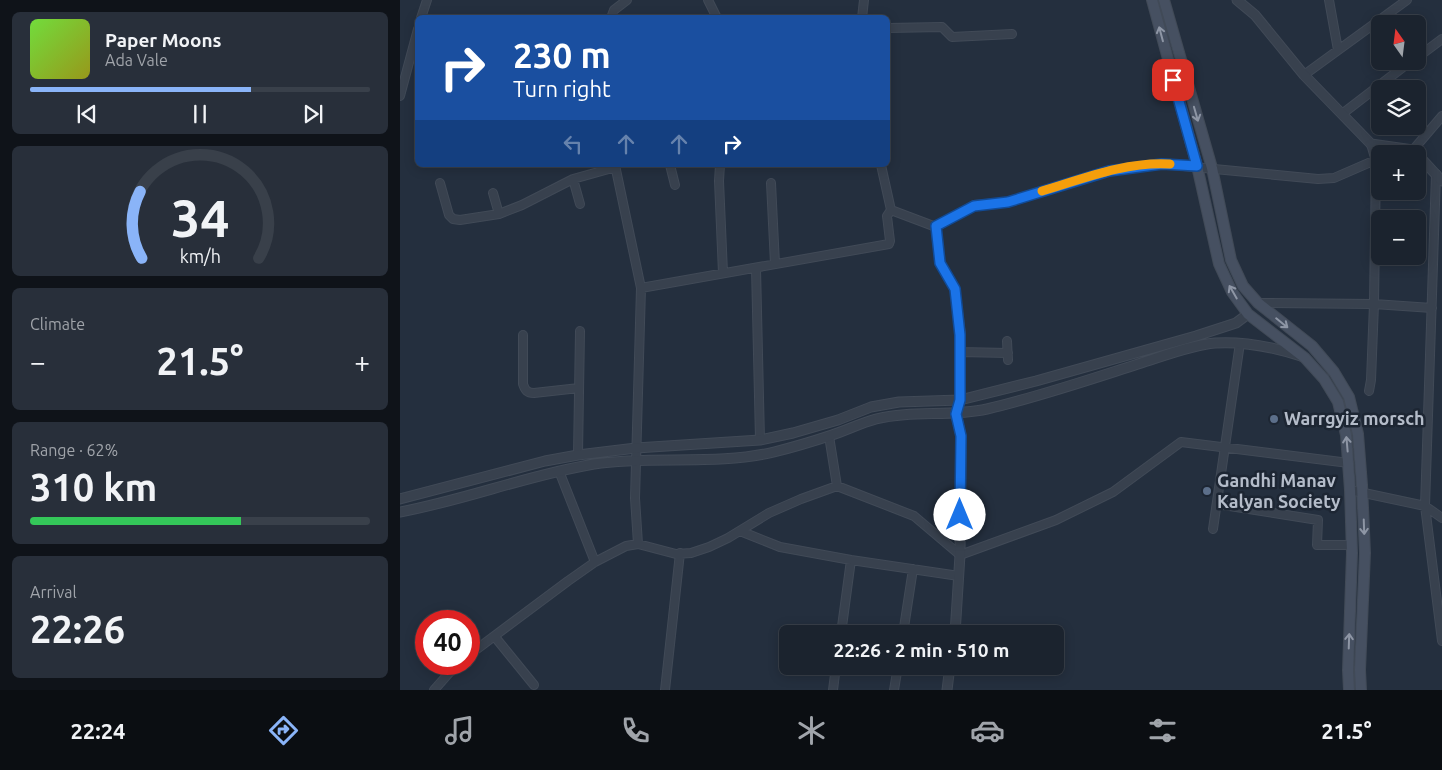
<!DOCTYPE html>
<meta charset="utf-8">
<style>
body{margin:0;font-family:Ubuntu,sans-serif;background:#282f3a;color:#f1f3f6;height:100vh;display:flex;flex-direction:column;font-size:19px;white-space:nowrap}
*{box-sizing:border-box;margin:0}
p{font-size:16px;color:#a0a4aa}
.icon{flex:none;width:28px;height:28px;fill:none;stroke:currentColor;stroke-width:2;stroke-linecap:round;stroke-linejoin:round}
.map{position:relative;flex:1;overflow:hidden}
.details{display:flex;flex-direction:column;gap:12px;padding:12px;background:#0f1319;width:400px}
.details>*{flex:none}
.banner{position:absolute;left:15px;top:15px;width:475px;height:152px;border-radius:8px;box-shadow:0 2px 12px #0003,0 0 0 1px #39404a;background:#1a4fa0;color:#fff;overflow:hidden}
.needle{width:32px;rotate:346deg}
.fabs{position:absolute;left:971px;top:15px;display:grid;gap:10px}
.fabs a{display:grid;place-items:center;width:55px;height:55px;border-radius:8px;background:#1b232e;box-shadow:0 2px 12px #0003,0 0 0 1px #39404a;font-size:25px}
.speed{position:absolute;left:15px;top:610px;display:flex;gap:10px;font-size:25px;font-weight:700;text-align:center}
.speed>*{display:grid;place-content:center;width:65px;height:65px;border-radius:50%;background:#1b232e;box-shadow:0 2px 12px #0003,0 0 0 1px #39404a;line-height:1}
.speed .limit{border:8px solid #d22;background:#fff;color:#111}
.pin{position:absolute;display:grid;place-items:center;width:42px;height:42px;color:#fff;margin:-21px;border-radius:10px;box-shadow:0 2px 8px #0006}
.me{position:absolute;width:55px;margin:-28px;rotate:0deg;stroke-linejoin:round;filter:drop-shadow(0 0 4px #0008)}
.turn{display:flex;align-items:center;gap:18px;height:105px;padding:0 15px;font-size:22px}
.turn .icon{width:65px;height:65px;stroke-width:2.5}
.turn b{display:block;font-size:35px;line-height:42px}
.lanes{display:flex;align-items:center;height:48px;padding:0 15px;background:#0003;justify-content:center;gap:25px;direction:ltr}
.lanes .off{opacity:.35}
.big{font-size:38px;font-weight:600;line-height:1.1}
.details .card{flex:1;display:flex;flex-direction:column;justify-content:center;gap:8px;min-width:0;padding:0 18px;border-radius:8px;background:#282f3a}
.details .dial{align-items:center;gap:0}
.dial svg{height:130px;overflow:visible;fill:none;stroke:#39404a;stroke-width:7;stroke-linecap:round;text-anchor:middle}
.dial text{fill:#f1f3f6;stroke:none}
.song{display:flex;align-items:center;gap:15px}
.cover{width:60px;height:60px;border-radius:8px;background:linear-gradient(135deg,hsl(100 70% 55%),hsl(60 70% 35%))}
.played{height:5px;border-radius:2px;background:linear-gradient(90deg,#8ab4f8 65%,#39404a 65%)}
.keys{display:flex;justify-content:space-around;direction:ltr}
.heat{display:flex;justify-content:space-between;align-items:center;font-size:28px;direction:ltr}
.charge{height:8px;border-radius:4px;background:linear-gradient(90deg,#34c759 62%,#39404a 0)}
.trip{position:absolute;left:379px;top:625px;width:285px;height:50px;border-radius:8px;background:#1b232e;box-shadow:0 2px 12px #0003,0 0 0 1px #39404a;font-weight:600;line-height:50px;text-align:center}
.dock{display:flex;height:80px;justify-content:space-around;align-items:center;background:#0b0e12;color:#a0a4aa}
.dock .icon{width:35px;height:35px}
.dock .current{color:#8ab4f8}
.dock b{font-size:22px;color:#f1f3f6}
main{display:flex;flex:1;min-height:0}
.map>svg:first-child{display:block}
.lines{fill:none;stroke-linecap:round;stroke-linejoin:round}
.minor-casing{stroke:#414a57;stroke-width:10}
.tertiary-casing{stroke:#414a57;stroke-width:11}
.secondary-casing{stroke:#414a57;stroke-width:12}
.minor{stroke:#38414e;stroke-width:8}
.tertiary{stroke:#38414e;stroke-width:9}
.secondary{stroke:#465061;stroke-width:10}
.oneway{stroke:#8e96a5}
.route-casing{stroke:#114b97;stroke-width:12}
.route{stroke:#1a73e8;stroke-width:9}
.slow{stroke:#f59e0b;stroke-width:9}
.service-dot{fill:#5c6f8a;stroke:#1d2633;stroke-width:2}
.labels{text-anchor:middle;stroke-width:5;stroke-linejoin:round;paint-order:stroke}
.poi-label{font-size:18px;font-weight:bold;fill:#b4bcc9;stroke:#1d2633;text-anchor:start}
</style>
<main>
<section class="details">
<div class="card">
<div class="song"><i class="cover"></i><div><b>Paper Moons</b><p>Ada Vale</p></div></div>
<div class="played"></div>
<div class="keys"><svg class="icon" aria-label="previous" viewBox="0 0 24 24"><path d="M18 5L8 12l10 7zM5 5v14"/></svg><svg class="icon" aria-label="pause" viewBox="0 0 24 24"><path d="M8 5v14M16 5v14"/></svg><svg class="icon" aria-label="next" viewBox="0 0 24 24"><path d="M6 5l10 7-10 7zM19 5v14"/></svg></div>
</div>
<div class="card dial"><svg viewBox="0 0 100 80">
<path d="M14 69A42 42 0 1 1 86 69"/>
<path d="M14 69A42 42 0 0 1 13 28" stroke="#8ab4f8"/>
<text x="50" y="56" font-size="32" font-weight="700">34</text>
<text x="50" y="72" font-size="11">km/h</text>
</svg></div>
<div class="card"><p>Climate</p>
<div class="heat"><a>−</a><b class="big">21.5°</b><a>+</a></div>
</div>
<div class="card"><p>Range · 62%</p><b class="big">310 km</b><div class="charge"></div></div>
<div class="card"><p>Arrival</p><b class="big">22:26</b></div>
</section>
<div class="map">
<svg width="1042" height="690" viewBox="0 0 1042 690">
<rect width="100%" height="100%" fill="#242f3e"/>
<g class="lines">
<defs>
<path id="minor" d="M308,0L317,18
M929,0L938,50
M21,18L27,0
M211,18L214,10L227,0
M462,18L464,0
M488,28L542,27L552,37L612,34
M1018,57L1042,39
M904,75L1007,0
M0,96L18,29
M942,114L1011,61
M1013,150L1042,116
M985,154L994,147
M215,165L241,288L235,498L238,544
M270,165L275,185
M320,165L319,181L323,273
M481,165L491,210L536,227L540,263L555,289L561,335L560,400
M1036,174L1025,506L1042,641
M173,179L180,204
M40,183L49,215L53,219L60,220L99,214L122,205L173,179L216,167
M371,183L375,264
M93,193L99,214
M536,227L574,205L608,202L709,171L762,164L918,179L934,178L980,158
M356,268L360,440
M241,288L489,244L490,241L487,216L491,210
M858,303L974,304L976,161L971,144
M123,335V384C125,390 127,393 134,393L179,388
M607,341L608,360
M560,352L608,353
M969,391L971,380L974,304L1032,308
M429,436L437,486
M178,455L180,331
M159,471L195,562
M950,490L1025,506L1042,518
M817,504L918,520L917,545H952
M813,529L840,343
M340,531L380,547L451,560L559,576
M441,634L451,560
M503,634L513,569
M95,637L134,685
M69,655L168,581L195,562L226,546L238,544L276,554L291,553L309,547L328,538L369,513L401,499L437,486L514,516L560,555L656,520L713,492L781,442L949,463
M34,690L57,664
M265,690L280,553
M433,690L436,666
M494,690L498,666"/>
<path id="tertiary" d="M837,0L855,15L904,75L971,144L1013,150L1016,154
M1018,155L1042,181
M0,499L145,461L178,455L236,448L360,440L393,433L438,420L471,407L499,402L560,400L636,381L796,336L836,323L848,314
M0,512C65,500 128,475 194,464C253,455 316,466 374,452C394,447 414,441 432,435C447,430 461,423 476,419C512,410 550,417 587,409C638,397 688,380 738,364C761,357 791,345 815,343C845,341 873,347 901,356
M555,634L560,555L561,436L556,414L557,410
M547,690L550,666"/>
<path id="secondary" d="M752,0L797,166L819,264L832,292L848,314L905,358L924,379L938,402L946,435L950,490L952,553L948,670L949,690
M764,0L812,168L831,260L843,286L858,303L912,346L934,372L949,397L958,434L962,485L965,553L960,670L961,690"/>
</defs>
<use href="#minor" class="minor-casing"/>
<use href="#tertiary" class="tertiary-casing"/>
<use href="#secondary" class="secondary-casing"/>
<use href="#minor" class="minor"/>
<use href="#tertiary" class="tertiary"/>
<use href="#secondary" class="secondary"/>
</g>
<defs><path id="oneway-shaft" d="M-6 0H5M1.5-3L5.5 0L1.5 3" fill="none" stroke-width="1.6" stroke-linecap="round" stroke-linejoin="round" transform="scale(1.25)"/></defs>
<g class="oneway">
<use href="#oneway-shaft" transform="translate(761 34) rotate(-105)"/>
<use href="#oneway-shaft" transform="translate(796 114) rotate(74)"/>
<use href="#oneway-shaft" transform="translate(833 292) rotate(-120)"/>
<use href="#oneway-shaft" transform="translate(882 323) rotate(39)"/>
<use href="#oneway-shaft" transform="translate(947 444) rotate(-95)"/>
<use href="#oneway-shaft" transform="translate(964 527) rotate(88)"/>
<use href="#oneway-shaft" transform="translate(949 641) rotate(-88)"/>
</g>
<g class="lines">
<defs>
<path id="route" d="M560,515L561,436L556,414L560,400V335L555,289L540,263L536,226L574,206L608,202L709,171L762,164L797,166L773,80"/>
</defs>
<use href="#route" class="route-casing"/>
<use href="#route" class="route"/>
<path class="slow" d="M642,191C682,179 727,161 770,164"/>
</g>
<g class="service-dot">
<circle cx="874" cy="419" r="5"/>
<circle cx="807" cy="491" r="5"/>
</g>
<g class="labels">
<g class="poi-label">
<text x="884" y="425">Warrgyiz morsch</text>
<text x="817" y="487">Gandhi Manav<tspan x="817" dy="21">Kalyan Society</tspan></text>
</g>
</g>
</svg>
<div class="fabs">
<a><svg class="needle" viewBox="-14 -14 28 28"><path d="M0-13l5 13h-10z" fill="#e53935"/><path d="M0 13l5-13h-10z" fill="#a0a4aa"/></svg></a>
<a><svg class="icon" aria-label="layers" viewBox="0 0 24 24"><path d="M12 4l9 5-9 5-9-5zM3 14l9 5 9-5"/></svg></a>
<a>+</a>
<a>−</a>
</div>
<div class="speed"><div class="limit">40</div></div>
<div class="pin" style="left:773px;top:80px;background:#d93025"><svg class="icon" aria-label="arrive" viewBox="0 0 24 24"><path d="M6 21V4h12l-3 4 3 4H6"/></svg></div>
<svg class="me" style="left:560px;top:515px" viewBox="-20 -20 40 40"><circle r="19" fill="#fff"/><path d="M0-13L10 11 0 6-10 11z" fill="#1a73e8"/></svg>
<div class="trip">22:26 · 2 min · 510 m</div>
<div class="banner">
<div class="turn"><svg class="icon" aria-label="right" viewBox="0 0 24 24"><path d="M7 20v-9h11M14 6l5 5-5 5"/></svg><div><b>230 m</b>Turn right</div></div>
<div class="lanes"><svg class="icon off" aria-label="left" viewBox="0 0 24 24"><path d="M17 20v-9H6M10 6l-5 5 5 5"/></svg><svg class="icon off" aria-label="ahead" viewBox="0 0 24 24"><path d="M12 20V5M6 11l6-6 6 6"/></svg><svg class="icon off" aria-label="ahead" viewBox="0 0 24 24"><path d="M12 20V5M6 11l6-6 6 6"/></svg><svg class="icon" aria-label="right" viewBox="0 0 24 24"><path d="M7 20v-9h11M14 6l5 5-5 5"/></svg></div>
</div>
</div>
</main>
<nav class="dock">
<b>22:24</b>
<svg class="icon current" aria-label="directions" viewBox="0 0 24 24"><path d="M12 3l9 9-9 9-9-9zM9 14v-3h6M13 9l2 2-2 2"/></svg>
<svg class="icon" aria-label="music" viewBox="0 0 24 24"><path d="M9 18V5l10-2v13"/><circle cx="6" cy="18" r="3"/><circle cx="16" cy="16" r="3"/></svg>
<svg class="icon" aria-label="phone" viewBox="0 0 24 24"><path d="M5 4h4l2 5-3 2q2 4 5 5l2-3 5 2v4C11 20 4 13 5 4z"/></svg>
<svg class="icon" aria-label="climate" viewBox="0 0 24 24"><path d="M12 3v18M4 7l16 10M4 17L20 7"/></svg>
<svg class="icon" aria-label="car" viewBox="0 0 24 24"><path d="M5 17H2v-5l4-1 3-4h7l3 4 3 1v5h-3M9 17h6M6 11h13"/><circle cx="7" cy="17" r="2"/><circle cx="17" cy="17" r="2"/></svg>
<svg class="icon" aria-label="filters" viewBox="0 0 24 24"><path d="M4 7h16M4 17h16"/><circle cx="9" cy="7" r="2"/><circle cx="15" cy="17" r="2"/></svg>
<b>21.5°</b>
</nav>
